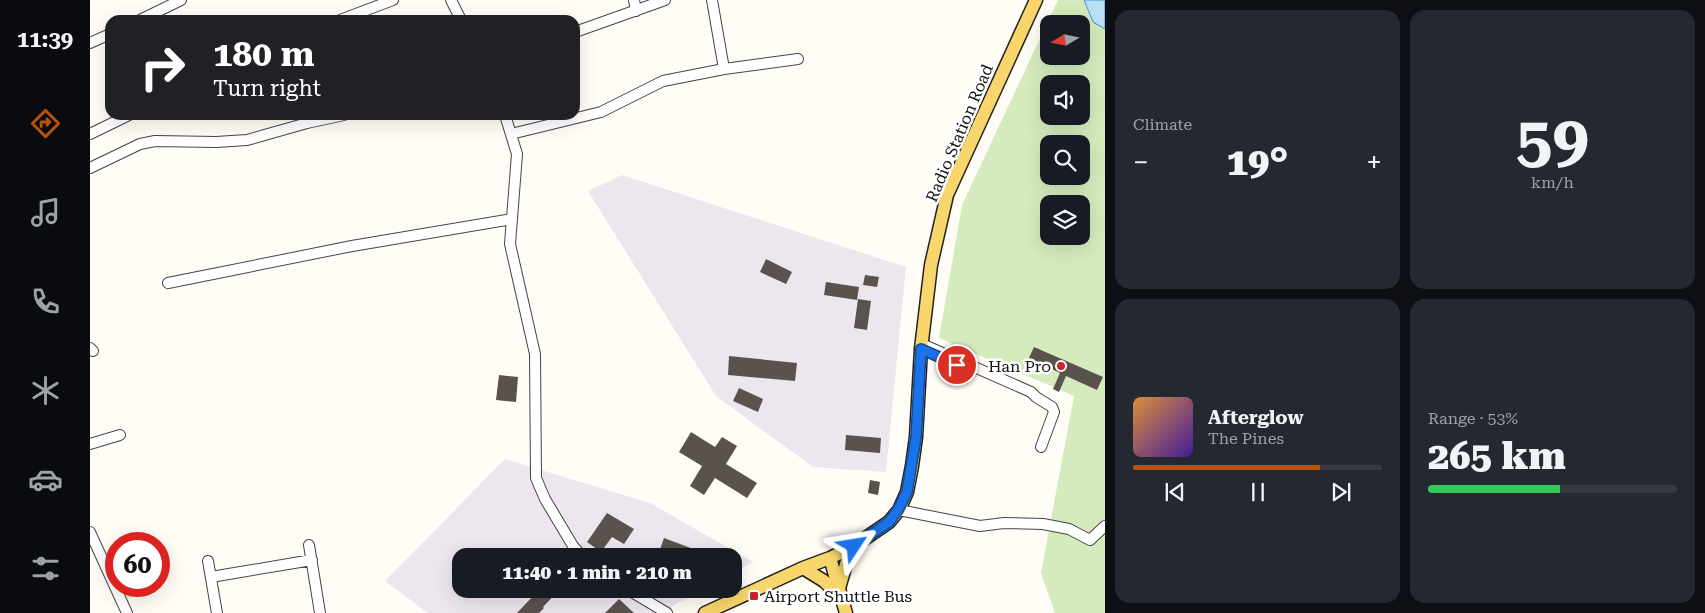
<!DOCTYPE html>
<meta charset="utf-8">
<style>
body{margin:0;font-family:"Roboto Serif",serif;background:#242831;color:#f1f3f6;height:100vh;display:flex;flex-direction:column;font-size:19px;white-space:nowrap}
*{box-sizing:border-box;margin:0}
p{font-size:16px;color:#9ea1a6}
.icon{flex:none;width:28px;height:28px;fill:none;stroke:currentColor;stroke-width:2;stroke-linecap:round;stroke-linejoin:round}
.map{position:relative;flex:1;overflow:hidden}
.details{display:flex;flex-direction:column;gap:10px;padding:10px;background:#0d0f14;width:600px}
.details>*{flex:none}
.guide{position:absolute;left:15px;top:15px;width:475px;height:105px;border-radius:15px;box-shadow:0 5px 20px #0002;background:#202124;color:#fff;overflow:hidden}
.needle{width:32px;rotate:260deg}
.buttons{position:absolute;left:950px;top:15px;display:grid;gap:10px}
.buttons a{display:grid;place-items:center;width:50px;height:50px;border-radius:10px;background:#171b24;box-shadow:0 5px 20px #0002;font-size:25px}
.speed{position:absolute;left:15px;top:532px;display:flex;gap:10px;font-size:25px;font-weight:700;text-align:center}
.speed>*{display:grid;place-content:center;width:65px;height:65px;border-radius:50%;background:#171b24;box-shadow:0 5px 20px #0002;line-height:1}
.speed .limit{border:8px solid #d22;background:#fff;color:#111}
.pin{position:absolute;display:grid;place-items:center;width:42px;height:42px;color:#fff;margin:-21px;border:2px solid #fff;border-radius:50%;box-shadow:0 1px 5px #0007}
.me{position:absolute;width:55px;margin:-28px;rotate:57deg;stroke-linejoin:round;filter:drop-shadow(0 0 4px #0008)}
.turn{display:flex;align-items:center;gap:18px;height:105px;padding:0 25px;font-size:22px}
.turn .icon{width:65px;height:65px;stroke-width:2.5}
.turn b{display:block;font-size:35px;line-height:42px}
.big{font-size:38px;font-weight:800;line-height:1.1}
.details .card{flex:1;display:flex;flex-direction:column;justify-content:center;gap:8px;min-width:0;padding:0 18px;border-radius:15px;background:#242831}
.details .dial{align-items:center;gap:0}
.dial b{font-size:65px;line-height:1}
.song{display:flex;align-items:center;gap:15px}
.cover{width:60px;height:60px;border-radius:8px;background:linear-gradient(135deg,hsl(30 70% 55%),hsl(260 70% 35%))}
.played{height:5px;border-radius:2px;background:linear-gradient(90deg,#b45309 75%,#363941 75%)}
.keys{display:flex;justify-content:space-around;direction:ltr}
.heat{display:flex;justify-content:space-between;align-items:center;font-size:28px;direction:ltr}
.charge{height:8px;border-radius:4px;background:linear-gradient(90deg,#34c759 53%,#363941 0)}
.details .tiles{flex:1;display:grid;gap:10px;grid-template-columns:repeat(2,1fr)}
.trip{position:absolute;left:362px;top:548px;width:290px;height:50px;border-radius:15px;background:#171b24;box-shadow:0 5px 20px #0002;font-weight:800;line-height:50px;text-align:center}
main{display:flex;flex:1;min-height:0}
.dock{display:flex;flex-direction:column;width:90px;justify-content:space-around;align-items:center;background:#090b0e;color:#9ea1a6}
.dock .icon{width:35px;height:35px}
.dock .on{color:#b45309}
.dock b{font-size:22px;color:#f1f3f6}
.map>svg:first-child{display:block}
.industrial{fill:#eee6ef}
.green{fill:#d5ebbd;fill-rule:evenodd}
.water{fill:#b9e0f7;stroke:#3f96cf}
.building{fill:#5a524d}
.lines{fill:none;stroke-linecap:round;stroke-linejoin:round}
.minor-casing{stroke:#444;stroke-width:12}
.major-casing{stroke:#222;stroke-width:15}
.minor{stroke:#fff;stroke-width:10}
.major{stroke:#f9d66b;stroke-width:12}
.route-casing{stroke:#114b97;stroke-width:12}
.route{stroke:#1a73e8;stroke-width:9}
.poi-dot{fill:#c4262e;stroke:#fff;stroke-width:2}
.labels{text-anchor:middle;stroke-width:5;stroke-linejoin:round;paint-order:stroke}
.street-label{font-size:16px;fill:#111;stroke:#fff}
.poi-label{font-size:16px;fill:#111;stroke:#fff;text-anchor:end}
</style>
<main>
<nav class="dock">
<b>11:39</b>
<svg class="icon on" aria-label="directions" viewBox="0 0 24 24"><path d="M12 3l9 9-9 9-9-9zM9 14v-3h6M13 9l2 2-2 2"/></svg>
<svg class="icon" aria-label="music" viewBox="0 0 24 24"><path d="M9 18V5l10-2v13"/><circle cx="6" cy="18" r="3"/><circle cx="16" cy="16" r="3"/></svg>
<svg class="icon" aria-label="phone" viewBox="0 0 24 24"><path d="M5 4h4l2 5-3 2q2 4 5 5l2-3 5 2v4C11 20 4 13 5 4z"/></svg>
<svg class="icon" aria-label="climate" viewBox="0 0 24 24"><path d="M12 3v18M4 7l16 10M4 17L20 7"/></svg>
<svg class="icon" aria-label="car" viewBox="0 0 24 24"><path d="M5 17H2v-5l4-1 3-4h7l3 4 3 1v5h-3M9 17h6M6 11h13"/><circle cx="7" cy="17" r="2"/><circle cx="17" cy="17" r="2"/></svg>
<svg class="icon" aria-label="filters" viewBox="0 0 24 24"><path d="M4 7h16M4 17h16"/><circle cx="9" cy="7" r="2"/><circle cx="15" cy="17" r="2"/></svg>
</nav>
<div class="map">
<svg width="1015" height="613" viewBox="0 0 1015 613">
<rect width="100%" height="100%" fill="#fffdf5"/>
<path class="industrial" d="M532,175L816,267L796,472L723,467L626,396L498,191Z
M415,459L560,503L663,562L644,573V556H371V589H614L584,605L575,613H338L295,581Z"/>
<path class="green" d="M968,0H1015V613H965L951,573L984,396L849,338L872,205ZM959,24H991V56H959ZM959,84H991V116H959ZM959,144H991V176H959ZM959,204H991V236H959Z"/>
<path class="water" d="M994,0H1015V29L1003,22Z"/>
<path class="building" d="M676,259L702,272L696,284L670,272Z
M775,275L789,277L787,287L773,285Z
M736,282L769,287L767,300L734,295Z
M768,299L781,301L777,330L764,328Z
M944,347L1013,377L1007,390L976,376L969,392L963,389L970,373L939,358Z
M639,356L707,363L705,381L638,375Z
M409,375L428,377L426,402L406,400Z
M649,388L673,399L668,412L643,401Z
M601,432L625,447L632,437L647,446L636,464L667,483L657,498L625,478L614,495L600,486L612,466L589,452Z
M756,435L791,438L790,453L755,450Z
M780,480L790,482L788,495L778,493Z
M517,513L544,529L534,544L522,537L511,552L497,542Z
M574,538L622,556H581L569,552Z
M437,589H470L453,607L454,608L449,613H427L444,595Z
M529,599L544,613H515Z"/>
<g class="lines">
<defs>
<path id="minor" d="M361,0L371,20
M544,0L546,11
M622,0L634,69
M50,20L91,0
M250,20L303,0
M485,32L575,0
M0,43L20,34
M415,115L427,154L420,244L445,354L446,478L455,499L483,546L492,556
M0,134L39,115
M421,134L511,112L573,81L634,69L708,59
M0,168L50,144L65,141L126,142L157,140L217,123L254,115
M78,283L262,246L422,219
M832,344L941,392L946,397L962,407L964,412L951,447
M0,348L3,351
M0,444L30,435
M809,510L890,526L914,523L953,524L979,529L1000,540L1015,526
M0,532L37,613
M219,545L230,613
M118,561L127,613
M121,577L222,560
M537,589L577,613"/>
<path id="major" d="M740,558L756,613
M713,568L734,581L750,597
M749,588L757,561L764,546
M615,613L713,568L740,558L764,546L799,522L809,510L817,492L822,466L826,437L831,349L841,265L857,195L946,0"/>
</defs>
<use href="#minor" class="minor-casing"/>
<use href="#major" class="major-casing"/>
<use href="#minor" class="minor"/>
<use href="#major" class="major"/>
</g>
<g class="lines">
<defs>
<path id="route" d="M764,546L799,522L808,510L817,492L826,438L831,349L867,365"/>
</defs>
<use href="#route" class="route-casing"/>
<use href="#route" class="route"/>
</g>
<g class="poi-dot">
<circle cx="971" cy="366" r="5"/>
<rect x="659" y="591" width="10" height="10" rx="2.5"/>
</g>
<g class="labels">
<g class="street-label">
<text transform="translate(869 133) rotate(-67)" y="6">Radio Station Road</text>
</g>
<g class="poi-label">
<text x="961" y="372">Han Pro</text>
<text x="674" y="602" text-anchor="start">Airport Shuttle Bus</text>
</g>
</g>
</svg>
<div class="buttons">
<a><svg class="needle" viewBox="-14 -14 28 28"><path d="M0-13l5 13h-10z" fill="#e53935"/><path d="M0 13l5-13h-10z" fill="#9ea1a6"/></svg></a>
<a><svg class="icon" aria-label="sound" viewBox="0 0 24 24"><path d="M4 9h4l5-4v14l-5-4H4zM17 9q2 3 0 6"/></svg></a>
<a><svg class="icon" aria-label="search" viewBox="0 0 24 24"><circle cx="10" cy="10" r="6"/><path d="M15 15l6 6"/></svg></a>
<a><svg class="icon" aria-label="layers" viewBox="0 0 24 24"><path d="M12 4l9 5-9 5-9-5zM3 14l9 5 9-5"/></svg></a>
</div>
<div class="speed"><div class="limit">60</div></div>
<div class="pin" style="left:867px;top:365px;background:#d93025"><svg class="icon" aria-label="arrive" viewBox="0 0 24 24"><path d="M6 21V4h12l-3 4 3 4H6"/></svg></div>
<svg class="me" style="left:764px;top:546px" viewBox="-20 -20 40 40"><path d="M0-17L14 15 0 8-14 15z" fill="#1a73e8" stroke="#fff" stroke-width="4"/></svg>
<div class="trip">11:40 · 1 min · 210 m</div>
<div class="guide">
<div class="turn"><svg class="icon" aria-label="right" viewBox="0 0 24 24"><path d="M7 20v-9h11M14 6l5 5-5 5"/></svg><div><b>180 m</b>Turn right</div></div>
</div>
</div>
<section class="details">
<div class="tiles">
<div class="card"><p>Climate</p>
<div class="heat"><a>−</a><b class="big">19°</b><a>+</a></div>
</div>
<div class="card dial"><b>59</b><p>km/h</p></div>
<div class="card">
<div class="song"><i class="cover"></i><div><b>Afterglow</b><p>The Pines</p></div></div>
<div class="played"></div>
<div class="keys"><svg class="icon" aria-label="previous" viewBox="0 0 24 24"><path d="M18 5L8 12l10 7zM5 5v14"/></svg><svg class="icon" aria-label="pause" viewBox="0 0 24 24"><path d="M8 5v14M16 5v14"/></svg><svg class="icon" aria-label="next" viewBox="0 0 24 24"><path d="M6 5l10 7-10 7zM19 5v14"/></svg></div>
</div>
<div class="card"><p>Range · 53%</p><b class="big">265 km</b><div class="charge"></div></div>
</div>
</section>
</main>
